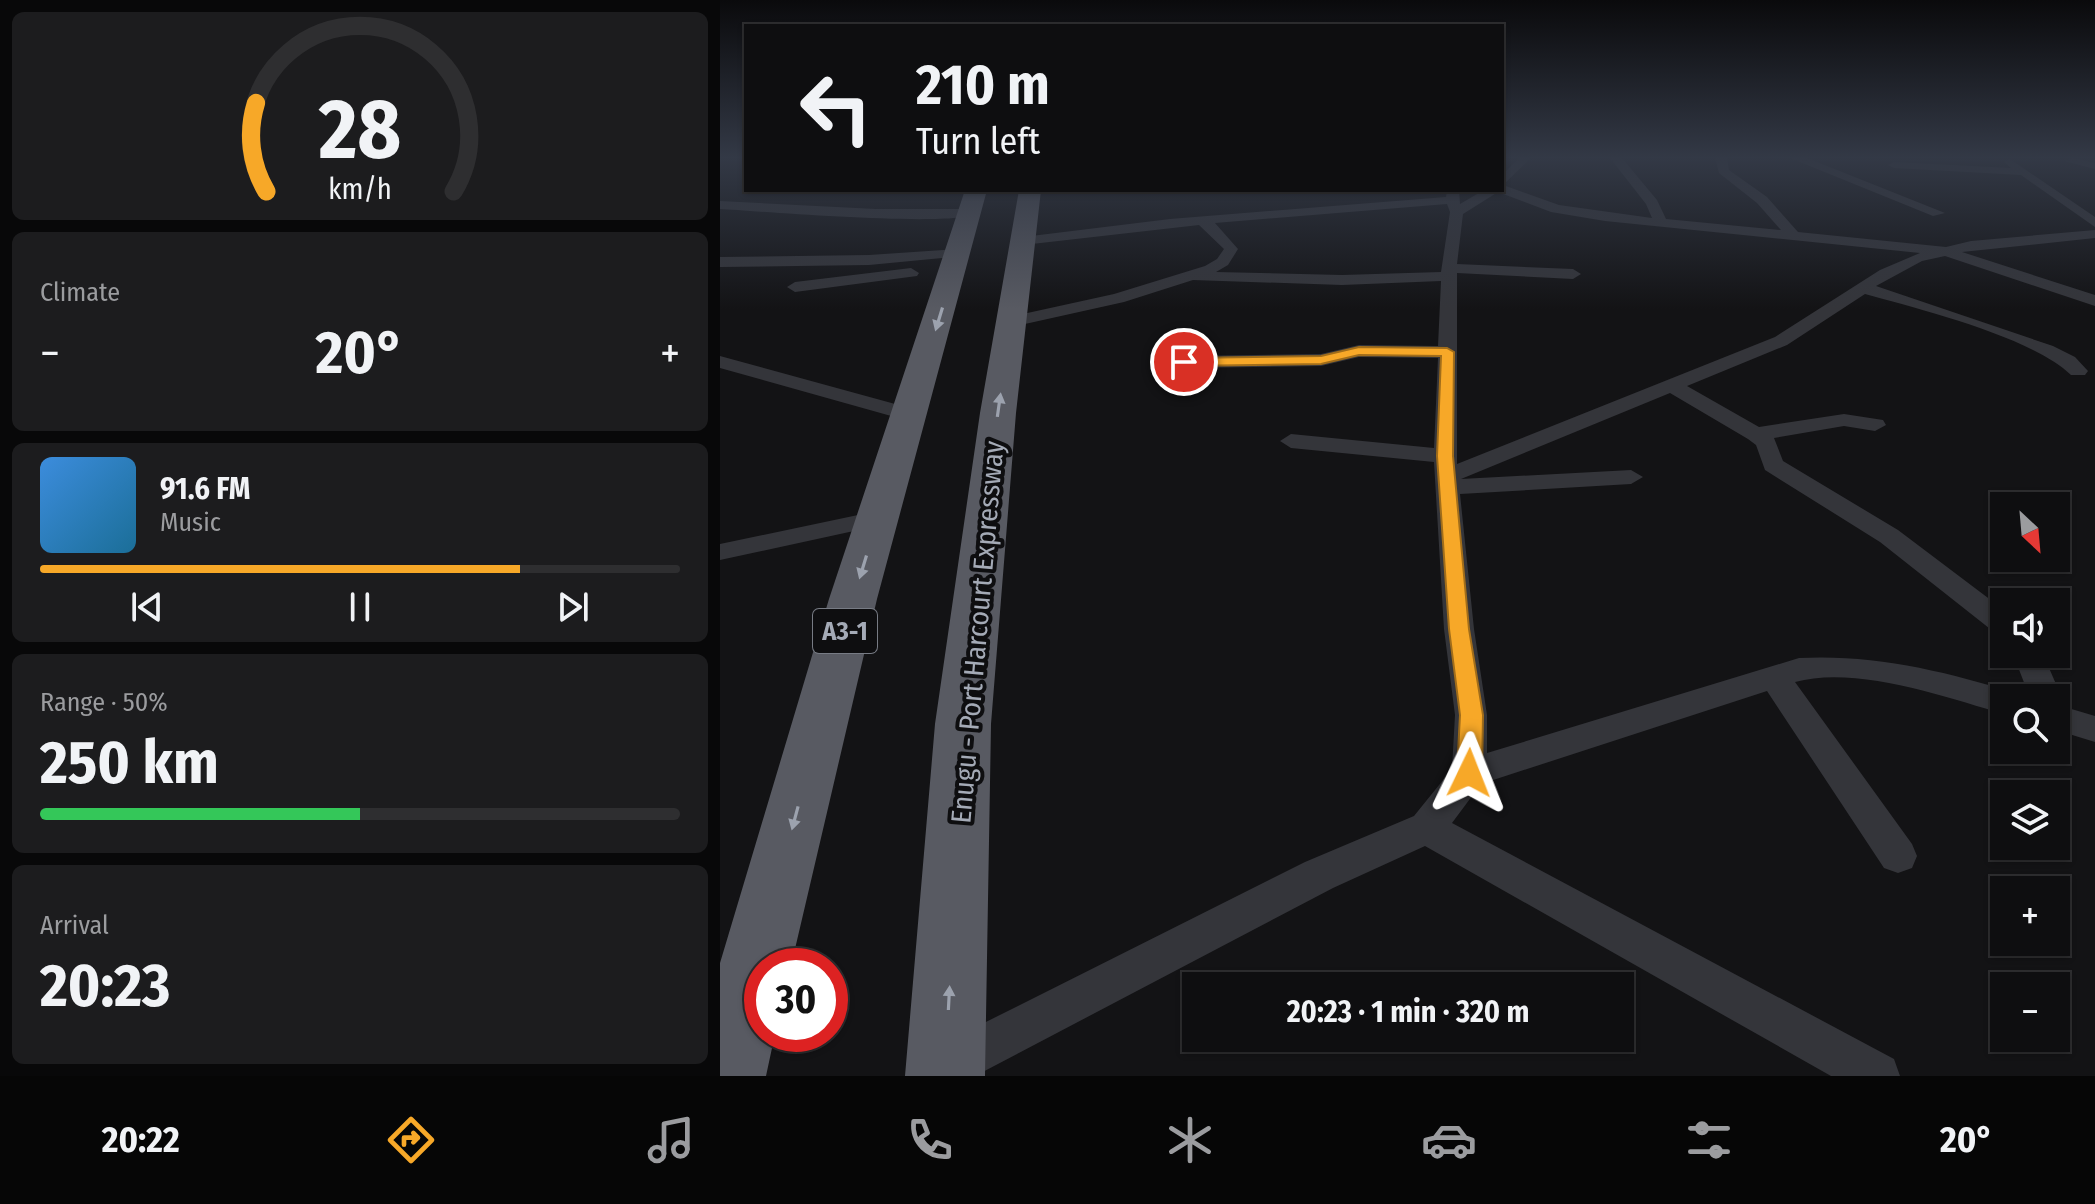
<!DOCTYPE html>
<meta charset="utf-8">
<style>
body{margin:0;font-family:"Fira Sans Condensed",sans-serif;background:#1c1c1e;color:#f1f3f6;height:100vh;display:flex;flex-direction:column;font-size:30px;white-space:nowrap}
*{box-sizing:border-box;margin:0}
p{font-size:26px;color:#9b9c9f}
.icon{flex:none;width:44px;height:44px;fill:none;stroke:currentColor;stroke-width:2;stroke-linecap:round;stroke-linejoin:round}
.map{position:relative;flex:1;overflow:hidden}
.details{display:flex;flex-direction:column;gap:12px;padding:12px;background:#080809;width:720px}
.details>*{flex:none}
.banner{position:absolute;left:24px;top:24px;width:760px;height:168px;border-radius:0px;box-shadow:0 2px 6px #0004,0 0 0 2px #2e2e30;background:#0e0e10;color:#f1f3f6;overflow:hidden}
.needle{width:52px;rotate:154deg}
.controls{position:absolute;left:1270px;top:492px;display:grid;gap:16px}
.controls a{display:grid;place-items:center;width:80px;height:80px;border-radius:0px;background:#0e0e10;box-shadow:0 2px 6px #0004,0 0 0 2px #2e2e30;font-size:40px}
.speed{position:absolute;left:24px;top:948px;display:flex;gap:16px;font-size:40px;font-weight:700;text-align:center}
.speed>*{display:grid;place-content:center;width:104px;height:104px;border-radius:50%;background:#0e0e10;box-shadow:0 2px 6px #0004,0 0 0 2px #2e2e30;line-height:1}
.speed .limit{border:12px solid #d22;background:#fff;color:#111}
.pin{position:absolute;display:grid;place-items:center;width:68px;height:68px;color:#fff;margin:-34px;border:4px solid #fff;border-radius:50%;box-shadow:0 2px 8px #0007}
.me{position:absolute;width:88px;margin:-44px;rotate:2deg;stroke-linejoin:round;filter:drop-shadow(0 0 6px #0008)}
.turn{display:flex;align-items:center;gap:28px;height:168px;padding:0 40px;font-size:36px}
.turn .icon{width:104px;height:104px;stroke-width:2.5}
.turn b{display:block;font-size:56px;line-height:68px}
.big{font-size:60px;font-weight:700;line-height:1.1}
.details .tile{flex:1;display:flex;flex-direction:column;justify-content:center;gap:12px;min-width:0;padding:0 28px;border-radius:12px;background:#1c1c1e}
.details .dial{align-items:center;gap:0}
.dial svg{height:208px;overflow:visible;fill:none;stroke:#2e2e30;stroke-width:7;stroke-linecap:round;text-anchor:middle}
.dial text{fill:#f1f3f6;stroke:none}
.song{display:flex;align-items:center;gap:24px}
.cover{width:96px;height:96px;border-radius:12px;background:linear-gradient(135deg,hsl(210 70% 55%),hsl(200 70% 35%))}
.played{height:8px;border-radius:4px;background:linear-gradient(90deg,#f7a828 75%,#2e2e30 75%)}
.keys{display:flex;justify-content:space-around;direction:ltr}
.heat{display:flex;justify-content:space-between;align-items:center;font-size:44px;direction:ltr}
.charge{height:12px;border-radius:6px;background:linear-gradient(90deg,#34c759 50%,#2e2e30 0)}
.trip{position:absolute;left:462px;top:972px;width:452px;height:80px;border-radius:0px;background:#0e0e10;box-shadow:0 2px 6px #0004,0 0 0 2px #2e2e30;font-weight:700;line-height:80px;text-align:center}
.menu{display:flex;height:128px;justify-content:space-around;align-items:center;background:#060606;color:#9b9c9f}
.menu .icon{width:56px;height:56px}
.menu .active{color:#f7a828}
.menu b{font-size:36px;color:#f1f3f6}
main{display:flex;flex:1;min-height:0}
.map>svg:first-child{display:block}
.lines{fill:none;stroke-linecap:round;stroke-linejoin:round}
.minor{fill:#34353a;fill-rule:evenodd}
.trunk{fill:#585a62;fill-rule:evenodd}
.oneway{fill:#9ca2ae}
.route{fill:#f7a828;stroke:#a16d1a;stroke-width:2}
.labels{text-anchor:middle;stroke-width:8;stroke-linejoin:round;paint-order:stroke}
.shield{fill:#0e0e10;stroke:#777b84;stroke-width:2}
.shield-label{font-size:26px;font-weight:bold;fill:#a4aab6}
.street-label{font-size:28px;fill:#a4aab6;stroke:#0e0e10}
</style>
<main>
<section class="details">
<div class="tile dial"><svg viewBox="0 0 100 80">
<path d="M14 69A42 42 0 1 1 86 69"/>
<path d="M14 69A42 42 0 0 1 10 35" stroke="#f7a828"/>
<text x="50" y="56" font-size="32" font-weight="700">28</text>
<text x="50" y="72" font-size="11">km/h</text>
</svg></div>
<div class="tile"><p>Climate</p>
<div class="heat"><a>−</a><b class="big">20°</b><a>+</a></div>
</div>
<div class="tile">
<div class="song"><i class="cover"></i><div><b>91.6 FM</b><p>Music</p></div></div>
<div class="played"></div>
<div class="keys"><svg class="icon" aria-label="previous" viewBox="0 0 24 24"><path d="M18 5L8 12l10 7zM5 5v14"/></svg><svg class="icon" aria-label="pause" viewBox="0 0 24 24"><path d="M8 5v14M16 5v14"/></svg><svg class="icon" aria-label="next" viewBox="0 0 24 24"><path d="M6 5l10 7-10 7zM19 5v14"/></svg></div>
</div>
<div class="tile"><p>Range · 50%</p><b class="big">250 km</b><div class="charge"></div></div>
<div class="tile"><p>Arrival</p><b class="big">20:23</b></div>
</section>
<div class="map">
<svg width="1375" height="1076" viewBox="0 0 1375 1076">
<rect width="100%" height="100%" fill="#131315"/>
<g class="lines">
<path class="minor" d="M799,158H811L783,185L839,205L932,218L926,204L890,158H902L937,200L946,219L1061,230L1037,203L999,173L995,158H1007L1009,170L1047,197L1078,232L1226,247L1251,241L1375,230V238L1242,252L1375,295V306L1225,256L1202,261L1156,286L1333,346L1355,357L1368,371L1365,375H1351C1312,337 1199,309 1145,294L1067,345L967,386L1039,427L1124,414L1163,420L1166,425L1155,431L1124,426L1054,438L1063,461L1178,530L1284,610V635L1274,632L1160,542L1045,470L1036,445L1028,439L950,393L741,479L911,470L923,477L911,484L740,494L754,629L767,715V753L1079,658C1153,654 1225,671 1295,693L1298,698H1284V714C1226,697 1135,665 1075,682L1192,844L1197,856L1192,868L1178,873L1164,868L1047,691L761,784L732,823L1174,1059L1180,1076H1111L705,846L613,888L255,1076H219L213,1061L220,1045L585,862L694,816L732,769L735,715L724,629L714,462L571,448L560,441L571,434L714,448L718,358L639,357L601,366L464,368L454,362L464,356L601,354L639,345L718,346L721,281L622,285L473,280L404,302L291,327L285,326V318L394,294L485,266L497,259L504,249L479,225L303,245L296,241L303,237L450,219L726,197L727,190H739L740,204L764,190H782V175ZM778,192L831,212L885,221L1200,253L1160,270L1055,337L737,464V273L853,279L861,274L853,269L737,264L743,214ZM727,204L730,212L721,272L622,275L496,272L508,265L518,249L495,223Z
M1070,158H1087L1225,213L1213,216Z
M1353,158L1375,163V169L1344,161Z
M1290,159L1375,217V227L1301,175L1174,168L1168,165L1174,162L1291,168L1284,162Z
M0,201L156,209H250L257,213C237,228 38,211 0,209Z
M238,249L243,250V256L149,265L0,267V257L149,255Z
M191,268L199,273L197,276L75,292L67,287L75,282Z
M0,356L197,410L200,415L189,421L0,368Z
M157,511L166,514L170,519L166,524L0,560V544Z
M1293,654H1323L1342,698L1338,705L1375,716V742L1336,730V698H1310Z"/>
<path class="trunk" d="M245,190H267L157,599L71,966H42V1034H55L46,1076H0V963L109,599Z
M299,190H321L296,413L271,724L265,1076H185L215,724L260,413Z"/>
</g>
<defs><path id="oneway-solid" d="M-6-.8H1V-3.2L6.5 0L1 3.2V.8H-6Z" transform="scale(2)"/></defs>
<g class="oneway">
<use href="#oneway-solid" transform="translate(219 319) rotate(107)"/>
<use href="#oneway-solid" transform="translate(279 405) rotate(-82)"/>
<use href="#oneway-solid" transform="translate(143 567) rotate(107)"/>
<use href="#oneway-solid" transform="translate(75 818) rotate(105)"/>
<use href="#oneway-solid" transform="translate(229 998) rotate(-87)"/>
</g>
<linearGradient id="sky" x2="0" y2="1"><stop stop-color="#0a0a0c"/><stop offset="0.51" stop-color="#333946"/><stop offset="1" stop-color="#333946" stop-opacity="0"/></linearGradient>
<rect width="1375" height="309" fill="url(#sky)"/>
<path class="route" d="M639,347L727,348L734,352L733,456L749,629L763,715L762,773L758,780L749,783L741,780L737,773L740,715L729,629L717,456L721,356L639,355L601,364L464,366L457,362L464,358L601,356Z"/>
<g class="labels">
<rect class="shield" x="93" y="609" width="64" height="44" rx="6"/>
<g class="shield-label">
<text x="125" y="640">A3-1</text>
</g>
<g class="street-label">
<text transform="translate(257 632) rotate(-85)" y="10">Enugu - Port Harcourt Expressway</text>
</g>
</g>
</svg>
<div class="controls">
<a><svg class="needle" viewBox="-14 -14 28 28"><path d="M0-13l5 13h-10z" fill="#e53935"/><path d="M0 13l5-13h-10z" fill="#9b9c9f"/></svg></a>
<a><svg class="icon" aria-label="sound" viewBox="0 0 24 24"><path d="M4 9h4l5-4v14l-5-4H4zM17 9q2 3 0 6"/></svg></a>
<a><svg class="icon" aria-label="search" viewBox="0 0 24 24"><circle cx="10" cy="10" r="6"/><path d="M15 15l6 6"/></svg></a>
<a><svg class="icon" aria-label="layers" viewBox="0 0 24 24"><path d="M12 4l9 5-9 5-9-5zM3 14l9 5 9-5"/></svg></a>
<a>+</a>
<a>−</a>
</div>
<div class="speed"><div class="limit">30</div></div>
<div class="pin" style="left:464px;top:362px;background:#d93025"><svg class="icon" aria-label="arrive" viewBox="0 0 24 24"><path d="M6 21V4h12l-3 4 3 4H6"/></svg></div>
<svg class="me" style="left:749px;top:773px" viewBox="-20 -20 40 40"><path d="M0-17L14 15 0 8-14 15z" fill="#f7a828" stroke="#fff" stroke-width="4"/></svg>
<div class="trip">20:23 · 1 min · 320 m</div>
<div class="banner">
<div class="turn"><svg class="icon" aria-label="left" viewBox="0 0 24 24"><path d="M17 20v-9H6M10 6l-5 5 5 5"/></svg><div><b>210 m</b>Turn left</div></div>
</div>
</div>
</main>
<nav class="menu">
<b>20:22</b>
<svg class="icon active" aria-label="directions" viewBox="0 0 24 24"><path d="M12 3l9 9-9 9-9-9zM9 14v-3h6M13 9l2 2-2 2"/></svg>
<svg class="icon" aria-label="music" viewBox="0 0 24 24"><path d="M9 18V5l10-2v13"/><circle cx="6" cy="18" r="3"/><circle cx="16" cy="16" r="3"/></svg>
<svg class="icon" aria-label="phone" viewBox="0 0 24 24"><path d="M5 4h4l2 5-3 2q2 4 5 5l2-3 5 2v4C11 20 4 13 5 4z"/></svg>
<svg class="icon" aria-label="climate" viewBox="0 0 24 24"><path d="M12 3v18M4 7l16 10M4 17L20 7"/></svg>
<svg class="icon" aria-label="car" viewBox="0 0 24 24"><path d="M5 17H2v-5l4-1 3-4h7l3 4 3 1v5h-3M9 17h6M6 11h13"/><circle cx="7" cy="17" r="2"/><circle cx="17" cy="17" r="2"/></svg>
<svg class="icon" aria-label="filters" viewBox="0 0 24 24"><path d="M4 7h16M4 17h16"/><circle cx="9" cy="7" r="2"/><circle cx="15" cy="17" r="2"/></svg>
<b>20°</b>
</nav>
